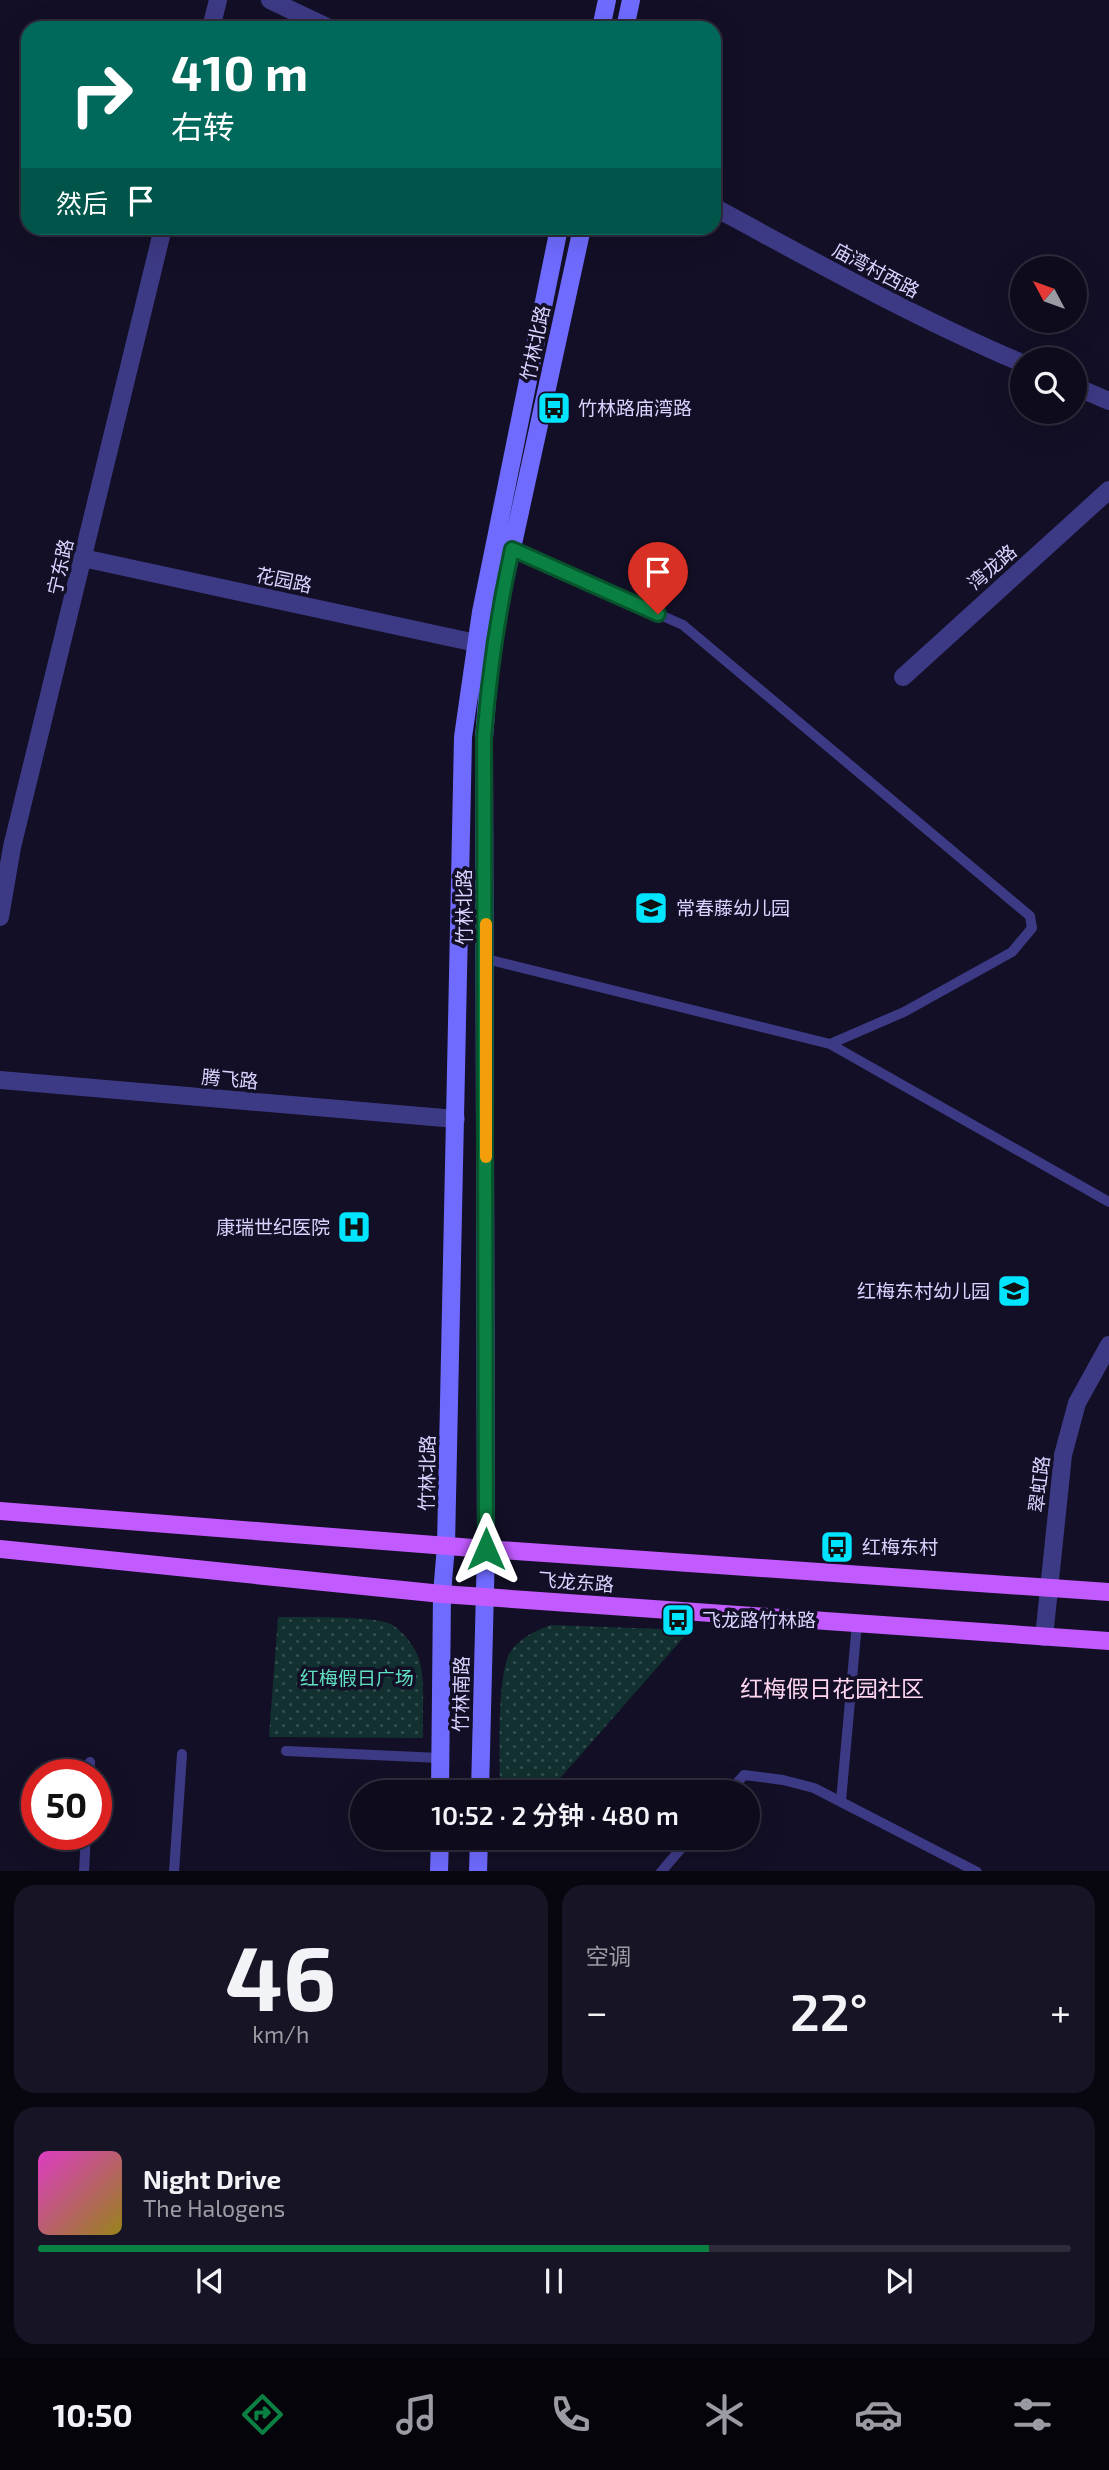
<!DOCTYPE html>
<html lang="zh">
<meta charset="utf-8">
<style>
body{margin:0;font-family:"Exo 2","Noto Sans SC",sans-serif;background:#171425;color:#f1f3f6;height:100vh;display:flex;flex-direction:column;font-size:26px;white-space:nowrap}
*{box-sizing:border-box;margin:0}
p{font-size:23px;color:#9b9ba3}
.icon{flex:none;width:38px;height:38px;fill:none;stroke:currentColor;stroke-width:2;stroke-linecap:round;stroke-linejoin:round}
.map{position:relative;height:1871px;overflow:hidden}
.side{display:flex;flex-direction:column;gap:14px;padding:14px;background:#08060f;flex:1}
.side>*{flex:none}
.banner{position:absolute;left:21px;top:21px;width:700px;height:214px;border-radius:21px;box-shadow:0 7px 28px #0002,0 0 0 2px #2e2b3b;background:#00695c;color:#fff;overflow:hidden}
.needle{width:46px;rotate:311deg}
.tools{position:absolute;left:1010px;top:256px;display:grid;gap:14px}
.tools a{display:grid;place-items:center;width:77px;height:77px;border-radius:50%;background:#0e0b1c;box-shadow:0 7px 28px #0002,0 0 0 2px #2e2b3b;font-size:35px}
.speed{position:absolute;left:21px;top:1759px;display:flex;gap:14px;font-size:35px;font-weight:700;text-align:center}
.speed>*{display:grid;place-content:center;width:91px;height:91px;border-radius:50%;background:#0e0b1c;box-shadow:0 7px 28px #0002,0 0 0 2px #2e2b3b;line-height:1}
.speed .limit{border:10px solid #d22;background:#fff;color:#111}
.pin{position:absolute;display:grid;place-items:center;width:60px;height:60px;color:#fff;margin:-72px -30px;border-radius:50% 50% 50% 0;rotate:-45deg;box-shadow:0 0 7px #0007}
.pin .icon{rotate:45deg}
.me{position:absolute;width:77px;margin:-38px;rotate:0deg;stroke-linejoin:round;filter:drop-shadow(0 0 5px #0008)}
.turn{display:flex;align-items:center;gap:24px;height:147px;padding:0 35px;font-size:32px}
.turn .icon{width:91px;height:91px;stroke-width:2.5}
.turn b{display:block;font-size:49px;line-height:60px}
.then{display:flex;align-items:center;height:66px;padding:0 35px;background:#0003;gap:14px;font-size:26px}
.big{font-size:52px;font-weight:600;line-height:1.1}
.side .tile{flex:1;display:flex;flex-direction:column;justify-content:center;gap:10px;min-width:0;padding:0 24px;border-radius:21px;background:#171425}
.side .dial{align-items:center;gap:0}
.dial b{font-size:91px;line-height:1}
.song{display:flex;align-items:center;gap:21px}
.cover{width:84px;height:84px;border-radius:10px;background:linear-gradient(135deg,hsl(310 70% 55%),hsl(50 70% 35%))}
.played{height:7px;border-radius:4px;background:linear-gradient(90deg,#0b8043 65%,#2e2b3b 65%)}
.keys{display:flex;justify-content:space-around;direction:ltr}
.heat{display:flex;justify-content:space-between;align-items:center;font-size:38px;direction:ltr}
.side .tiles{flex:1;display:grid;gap:14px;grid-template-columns:1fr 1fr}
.tile:last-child{grid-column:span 2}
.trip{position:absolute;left:350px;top:1780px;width:410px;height:70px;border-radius:35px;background:#0e0b1c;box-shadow:0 7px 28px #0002,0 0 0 2px #2e2b3b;font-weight:600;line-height:70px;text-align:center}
.dock{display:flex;height:112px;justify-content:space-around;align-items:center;background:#06040b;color:#9b9ba3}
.dock .icon{width:49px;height:49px}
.dock .on{color:#0b8043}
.dock b{font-size:32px;color:#f1f3f6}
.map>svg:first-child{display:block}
.park{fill:url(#park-dots)}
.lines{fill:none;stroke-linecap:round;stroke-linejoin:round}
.service{stroke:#3d3a85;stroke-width:10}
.minor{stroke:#3d3a85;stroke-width:18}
.secondary{stroke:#6f6bff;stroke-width:18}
.primary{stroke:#c25bff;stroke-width:18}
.route-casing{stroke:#07532c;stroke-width:18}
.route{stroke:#0b8043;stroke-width:12}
.slow{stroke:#f59e0b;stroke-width:12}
.labels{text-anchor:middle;stroke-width:7;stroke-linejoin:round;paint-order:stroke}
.street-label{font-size:19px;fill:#d9d4ff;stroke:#130f26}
.poi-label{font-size:19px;fill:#d9d4ff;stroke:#130f26;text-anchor:start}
.park-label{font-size:19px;fill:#5fe0c0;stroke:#130f26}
.quarter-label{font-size:23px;fill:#ffd6f0;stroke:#130f26}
</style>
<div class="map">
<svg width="1109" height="1872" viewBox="0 0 1109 1872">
<defs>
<pattern id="park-dots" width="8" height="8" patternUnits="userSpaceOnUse" patternTransform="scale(1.75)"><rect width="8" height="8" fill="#12302f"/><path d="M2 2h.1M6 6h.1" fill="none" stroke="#344d4e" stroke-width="1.8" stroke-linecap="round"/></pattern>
</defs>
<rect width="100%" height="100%" fill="#130f26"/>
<path class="park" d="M278,1617C300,1617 376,1616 391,1624C405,1633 419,1651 421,1667C425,1690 422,1715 423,1738L269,1737Z
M551,1625L690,1630L548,1792H500C500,1763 496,1672 511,1651C522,1637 534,1631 551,1625Z"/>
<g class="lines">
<path class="service" d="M486,959L830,1044L904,1012L1012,952L1032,928L1030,916L683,625L512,549
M830,1044L1109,1202
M286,1751L440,1758
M90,1774V1762
M729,1792L744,1775L783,1780L814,1788L977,1872
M841,1801L857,1623
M84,1872L86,1834
M174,1872L182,1754
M661,1872L690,1838"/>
<path class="minor" d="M270,0L329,28
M211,28L218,0
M714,207C815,262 916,318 1022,363
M1074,386L1109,401
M83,558L476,643
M903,677L1109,490
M0,917L12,847L163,228
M0,1080L456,1119
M1044,1637L1063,1455L1077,1403L1109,1345"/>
<path class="secondary" d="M601,28L607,0
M625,28L631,0
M440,1792L442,1594L446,1546L463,737L481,612L559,228
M480,1792L486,1549L484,738L489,675L497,617L582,228
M439,1872L440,1838
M478,1872L479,1838"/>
<path class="primary" d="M0,1511L486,1549L1109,1592
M0,1549L442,1594L1109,1641"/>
</g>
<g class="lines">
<defs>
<path id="route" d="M486,1549L484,738C489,674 498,612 512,549L658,614"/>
</defs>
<use href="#route" class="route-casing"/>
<use href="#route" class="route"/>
<path class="slow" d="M486,924V1157"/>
</g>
<defs>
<symbol id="bus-square" viewBox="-11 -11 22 22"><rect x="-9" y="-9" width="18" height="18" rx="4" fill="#00e5ff" stroke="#130f26"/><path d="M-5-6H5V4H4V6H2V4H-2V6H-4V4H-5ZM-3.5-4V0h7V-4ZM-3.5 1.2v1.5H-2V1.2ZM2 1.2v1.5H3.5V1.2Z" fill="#111"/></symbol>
<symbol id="school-square" viewBox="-11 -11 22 22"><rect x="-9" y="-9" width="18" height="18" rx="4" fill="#00e5ff" stroke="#130f26"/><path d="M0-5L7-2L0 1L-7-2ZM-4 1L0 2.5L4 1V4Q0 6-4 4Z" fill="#111"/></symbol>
<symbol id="hospital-square" viewBox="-11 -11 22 22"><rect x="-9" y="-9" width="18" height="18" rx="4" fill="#00e5ff" stroke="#130f26"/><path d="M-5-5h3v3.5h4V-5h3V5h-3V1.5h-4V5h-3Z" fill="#111"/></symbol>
</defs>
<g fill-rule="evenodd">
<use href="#bus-square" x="535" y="389" width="38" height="38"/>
<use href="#school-square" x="632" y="889" width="38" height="38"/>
<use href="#hospital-square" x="335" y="1208" width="38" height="38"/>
<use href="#school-square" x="995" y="1272" width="38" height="38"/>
<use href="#bus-square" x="818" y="1528" width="38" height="38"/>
<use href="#bus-square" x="659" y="1601" width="38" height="38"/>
</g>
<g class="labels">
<g class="street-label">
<text transform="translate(876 270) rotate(28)" y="7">庙湾村西路</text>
<text transform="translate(535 343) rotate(-78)" y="7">竹林北路</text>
<text transform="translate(60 567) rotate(-77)" y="7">宁东路</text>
<text transform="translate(992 567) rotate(-41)" y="7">湾龙路</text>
<text transform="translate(284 580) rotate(12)" y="7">花园路</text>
<text transform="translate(464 907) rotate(-90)" y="7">竹林北路</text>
<text transform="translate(230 1079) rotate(5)" y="7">腾飞路</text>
<text transform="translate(427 1473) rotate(-89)" y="7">竹林北路</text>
<text transform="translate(1039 1484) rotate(-83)" y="7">翠虹路</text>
<text transform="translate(576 1582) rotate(4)" y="7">飞龙东路</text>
<text transform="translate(461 1694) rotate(-89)" y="7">竹林南路</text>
</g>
<g class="poi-label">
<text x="578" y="415">竹林路庙湾路</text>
<text x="676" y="915">常春藤幼儿园</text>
<text x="330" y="1234" text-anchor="end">康瑞世纪医院</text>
<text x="990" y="1298" text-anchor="end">红梅东村幼儿园</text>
<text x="862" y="1554">红梅东村</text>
<text x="702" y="1627">飞龙路竹林路</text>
</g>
<g class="park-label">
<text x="357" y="1685">红梅假日广场</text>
</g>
<g class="quarter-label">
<text x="832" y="1697">红梅假日花园社区</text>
</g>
</g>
</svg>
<div class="tools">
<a><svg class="needle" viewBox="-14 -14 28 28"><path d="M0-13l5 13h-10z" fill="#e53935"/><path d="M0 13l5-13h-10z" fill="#9b9ba3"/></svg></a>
<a><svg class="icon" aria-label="search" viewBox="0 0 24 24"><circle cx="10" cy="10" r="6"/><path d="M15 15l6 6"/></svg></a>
</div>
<div class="speed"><div class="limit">50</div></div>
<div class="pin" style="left:658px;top:614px;background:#d93025"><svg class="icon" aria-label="arrive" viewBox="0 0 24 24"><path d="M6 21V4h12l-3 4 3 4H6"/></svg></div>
<svg class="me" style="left:486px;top:1549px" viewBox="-20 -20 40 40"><path d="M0-17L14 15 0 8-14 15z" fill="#0b8043" stroke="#fff" stroke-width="4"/></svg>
<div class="trip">10:52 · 2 分钟 · 480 m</div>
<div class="banner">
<div class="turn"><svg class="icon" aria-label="right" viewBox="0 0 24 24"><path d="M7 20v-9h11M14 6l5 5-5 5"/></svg><div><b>410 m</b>右转</div></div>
<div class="then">然后<svg class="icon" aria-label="arrive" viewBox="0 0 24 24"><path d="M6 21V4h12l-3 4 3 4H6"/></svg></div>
</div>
</div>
<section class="side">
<div class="tiles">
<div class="tile dial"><b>46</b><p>km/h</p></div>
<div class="tile"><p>空调</p>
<div class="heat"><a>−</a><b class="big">22°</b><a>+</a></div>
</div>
<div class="tile">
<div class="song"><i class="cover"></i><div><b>Night Drive</b><p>The Halogens</p></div></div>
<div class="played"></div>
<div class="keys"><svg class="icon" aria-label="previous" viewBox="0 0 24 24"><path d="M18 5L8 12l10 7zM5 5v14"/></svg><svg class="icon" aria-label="pause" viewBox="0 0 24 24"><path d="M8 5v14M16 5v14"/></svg><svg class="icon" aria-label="next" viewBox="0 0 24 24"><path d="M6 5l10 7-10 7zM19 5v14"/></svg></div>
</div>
</div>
</section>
<nav class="dock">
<b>10:50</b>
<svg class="icon on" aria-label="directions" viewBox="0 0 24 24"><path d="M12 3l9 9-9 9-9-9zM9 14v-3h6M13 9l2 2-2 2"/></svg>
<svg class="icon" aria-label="music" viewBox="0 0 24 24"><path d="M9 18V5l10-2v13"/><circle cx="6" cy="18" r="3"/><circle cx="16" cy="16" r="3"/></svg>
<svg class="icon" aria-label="phone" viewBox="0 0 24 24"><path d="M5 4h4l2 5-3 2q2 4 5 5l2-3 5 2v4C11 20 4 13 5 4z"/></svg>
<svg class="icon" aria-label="climate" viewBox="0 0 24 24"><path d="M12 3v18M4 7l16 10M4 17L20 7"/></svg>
<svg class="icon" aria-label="car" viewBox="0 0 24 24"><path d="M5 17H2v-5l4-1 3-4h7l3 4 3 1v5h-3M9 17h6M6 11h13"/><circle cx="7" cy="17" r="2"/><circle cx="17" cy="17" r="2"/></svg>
<svg class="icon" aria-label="filters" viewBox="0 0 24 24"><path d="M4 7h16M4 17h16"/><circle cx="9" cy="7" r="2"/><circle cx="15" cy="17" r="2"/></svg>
</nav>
